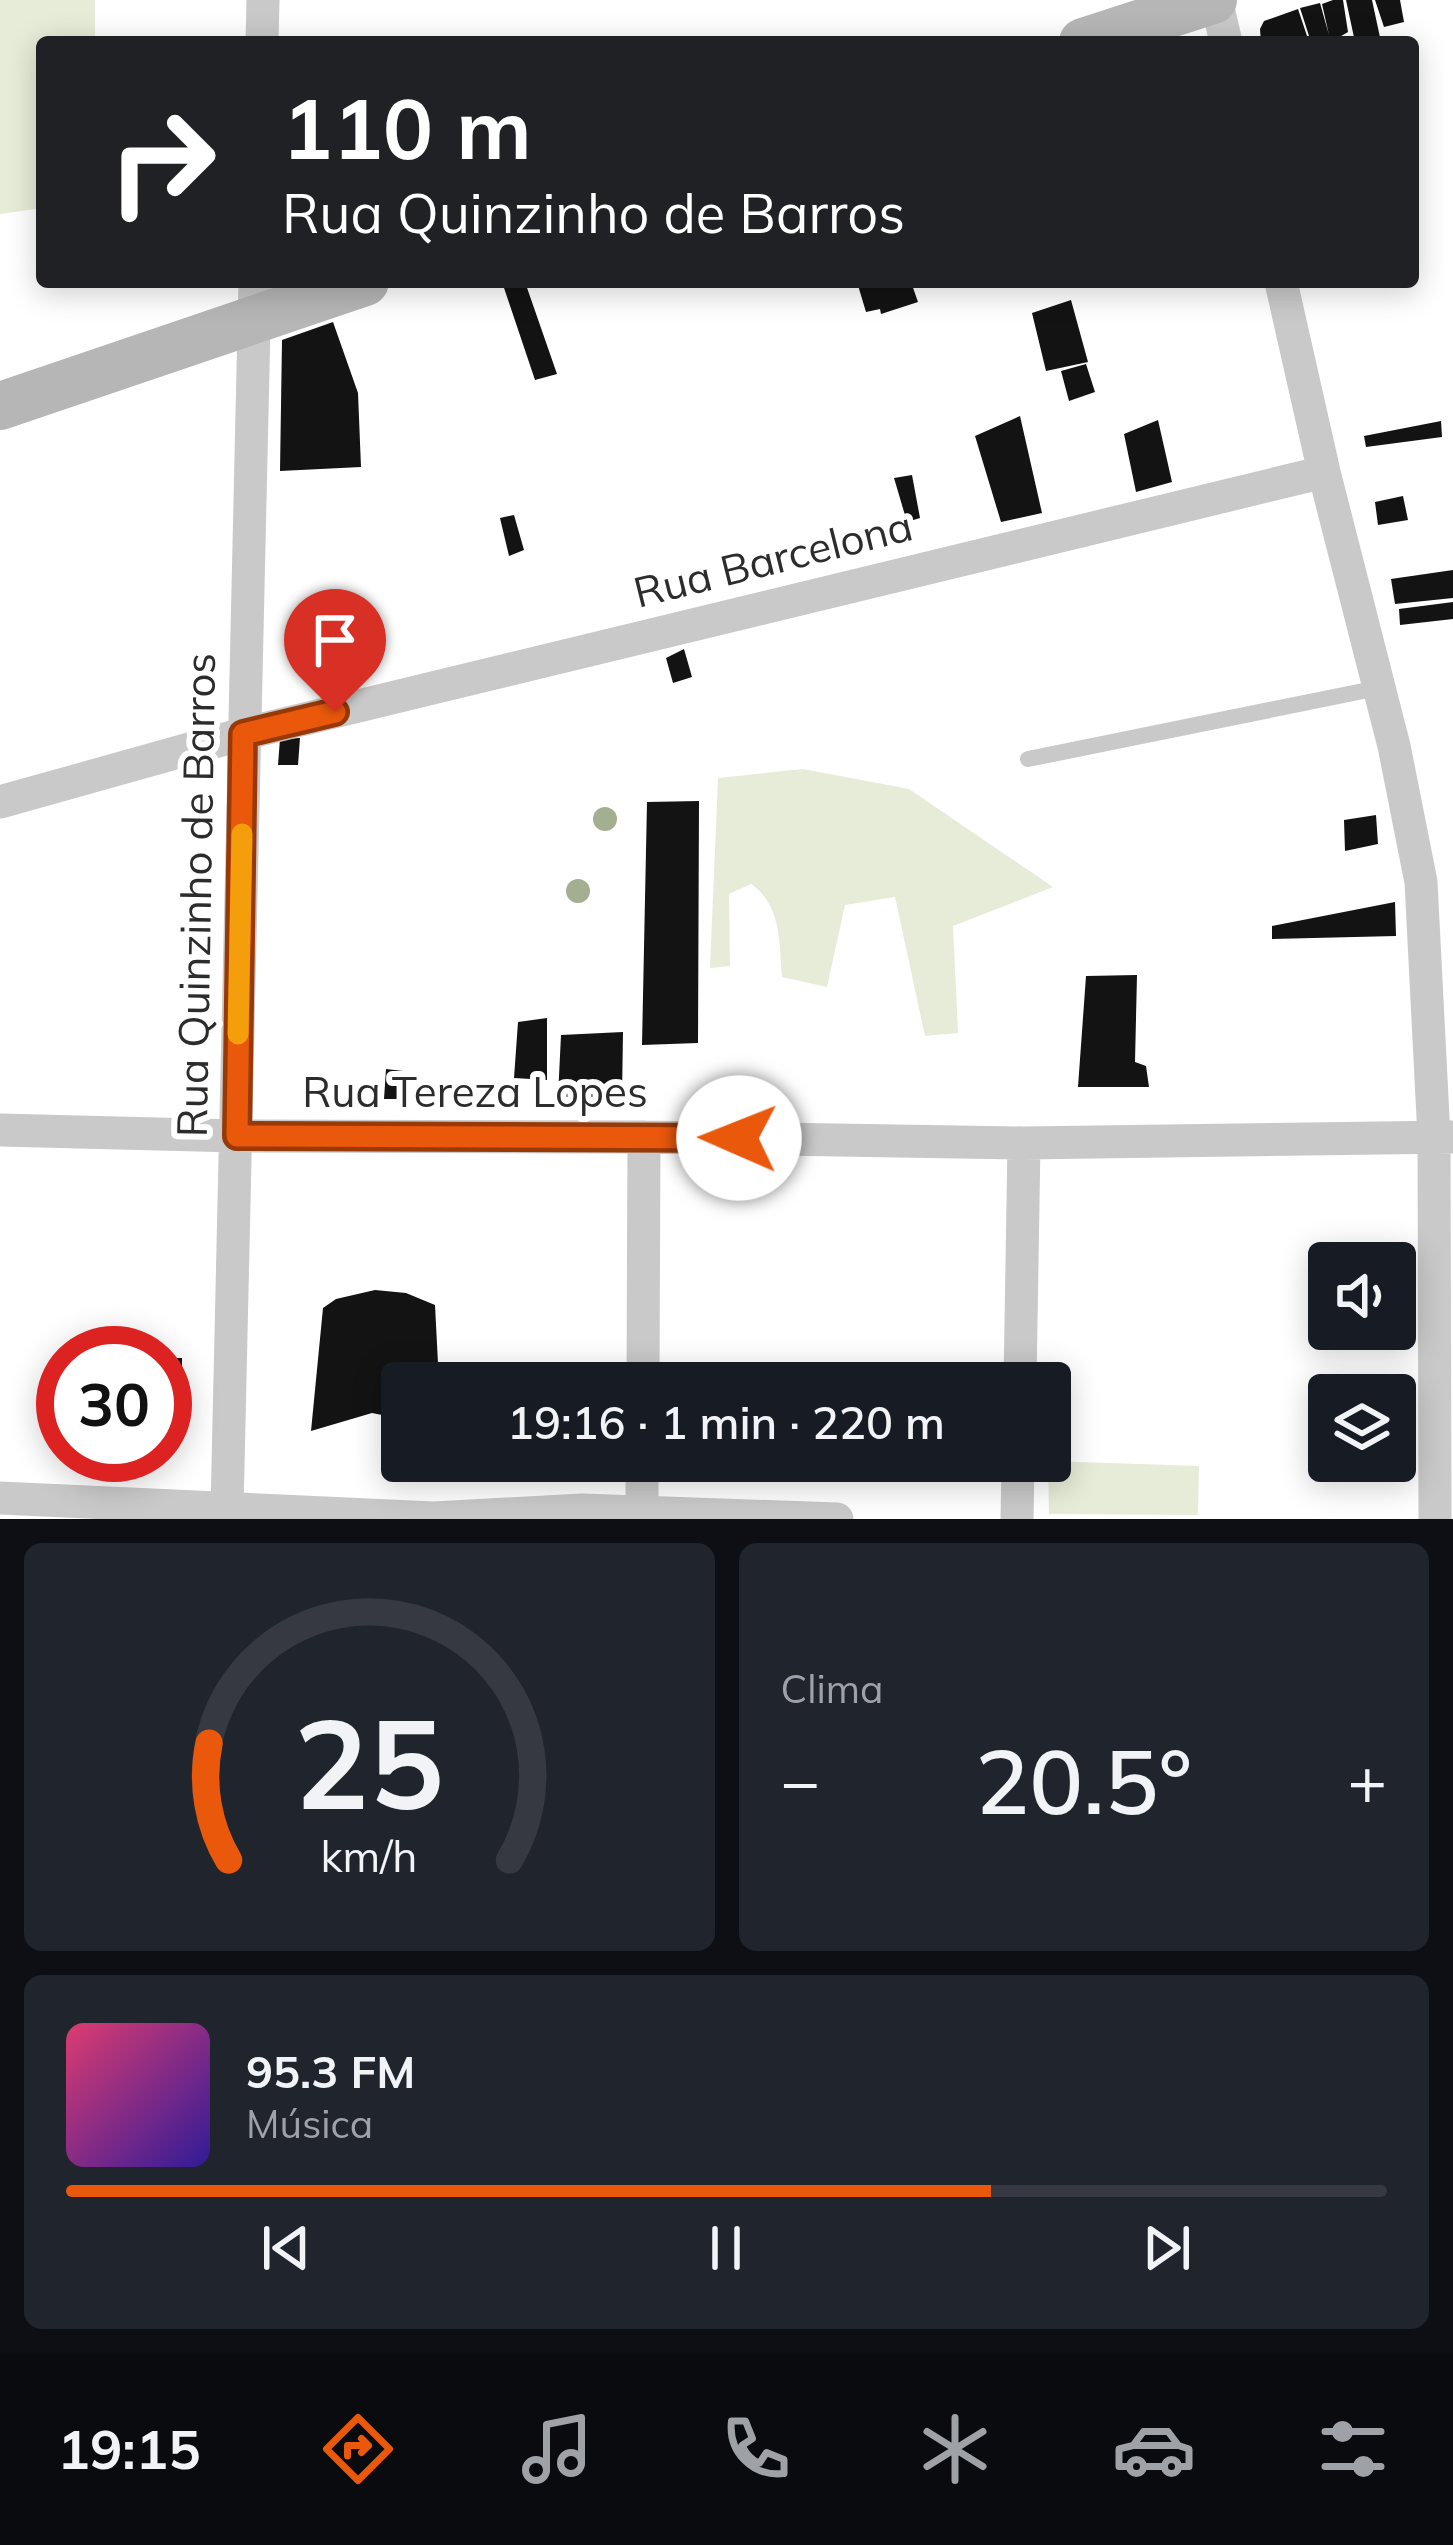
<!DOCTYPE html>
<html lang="pt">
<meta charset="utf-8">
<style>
body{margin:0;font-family:Mulish,sans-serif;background:#20242c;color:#f1f3f6;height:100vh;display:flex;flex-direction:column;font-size:45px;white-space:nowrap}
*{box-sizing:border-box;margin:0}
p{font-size:39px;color:#9ea1a6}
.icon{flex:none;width:66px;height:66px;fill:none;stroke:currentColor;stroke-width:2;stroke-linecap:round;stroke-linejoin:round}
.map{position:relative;height:1519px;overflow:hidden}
.drawer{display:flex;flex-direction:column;gap:24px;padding:24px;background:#0d0f14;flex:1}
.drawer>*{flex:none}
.banner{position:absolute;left:36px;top:36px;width:1383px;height:252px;border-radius:12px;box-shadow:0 6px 30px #0003;background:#202124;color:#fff;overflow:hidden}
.controls{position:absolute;left:1308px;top:1242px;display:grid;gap:24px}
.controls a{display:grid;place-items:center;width:108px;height:108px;border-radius:12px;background:#171b24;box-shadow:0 6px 30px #0003;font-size:60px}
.speed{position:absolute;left:36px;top:1326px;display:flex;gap:24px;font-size:60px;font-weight:700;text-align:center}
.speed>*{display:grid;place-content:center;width:156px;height:156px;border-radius:50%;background:#171b24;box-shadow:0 6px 30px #0003;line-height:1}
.speed .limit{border:18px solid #d22;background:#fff;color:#111}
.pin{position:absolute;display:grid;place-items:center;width:102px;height:102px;color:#fff;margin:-123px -51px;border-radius:50% 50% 50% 0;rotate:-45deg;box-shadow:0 0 12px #0007}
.pin .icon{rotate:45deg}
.me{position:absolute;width:132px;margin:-66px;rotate:271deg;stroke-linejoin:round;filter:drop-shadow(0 0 9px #0008)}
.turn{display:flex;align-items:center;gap:42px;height:252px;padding:0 48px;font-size:54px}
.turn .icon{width:156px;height:156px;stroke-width:2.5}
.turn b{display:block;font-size:84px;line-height:102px}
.big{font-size:90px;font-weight:600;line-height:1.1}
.drawer .tile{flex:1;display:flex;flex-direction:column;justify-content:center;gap:18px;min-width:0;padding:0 42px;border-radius:18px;background:#20242c}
.drawer .dial{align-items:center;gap:0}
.dial svg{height:312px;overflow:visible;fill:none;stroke:#363941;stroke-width:7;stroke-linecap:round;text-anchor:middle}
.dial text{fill:#f1f3f6;stroke:none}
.song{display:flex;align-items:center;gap:36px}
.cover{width:144px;height:144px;border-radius:18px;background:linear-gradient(135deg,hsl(340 70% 55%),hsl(250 70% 35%))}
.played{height:12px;border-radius:6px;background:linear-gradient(90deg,#ea580c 70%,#363941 70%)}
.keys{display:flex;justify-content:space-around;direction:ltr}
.heat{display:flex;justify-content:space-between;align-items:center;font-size:66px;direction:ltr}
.drawer .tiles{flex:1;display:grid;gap:24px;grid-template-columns:1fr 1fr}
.tile:last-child{grid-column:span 2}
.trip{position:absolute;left:381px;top:1362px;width:690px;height:120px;border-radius:12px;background:#171b24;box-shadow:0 6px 30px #0003;font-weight:600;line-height:120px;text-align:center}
.dock{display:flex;height:192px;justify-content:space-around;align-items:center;background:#090b0e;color:#9ea1a6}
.dock .icon{width:84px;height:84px}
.dock .on{color:#ea580c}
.dock b{font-size:54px;color:#f1f3f6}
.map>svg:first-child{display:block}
.green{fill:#e7ecd8}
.building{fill:#131313}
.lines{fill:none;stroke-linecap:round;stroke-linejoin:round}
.service{stroke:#c9c9c9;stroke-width:16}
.minor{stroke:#c9c9c9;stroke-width:33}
.secondary{stroke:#b6b6b6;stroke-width:48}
.tree{fill:#a4ae90}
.route-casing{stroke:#983908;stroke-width:30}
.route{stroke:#ea580c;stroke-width:21}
.slow{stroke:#f59e0b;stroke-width:21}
.labels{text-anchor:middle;stroke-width:12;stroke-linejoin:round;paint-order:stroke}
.street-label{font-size:42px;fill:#2c2c2c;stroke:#fff}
</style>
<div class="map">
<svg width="1453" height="1519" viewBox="0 0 1453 1519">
<rect width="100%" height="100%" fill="#fff"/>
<path class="green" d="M0,0H95V42H42V208L0,214Z
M803,769L909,789L1053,887L953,926L958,1033L925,1036L895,897L845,905L827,987L782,977C779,944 782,905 751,884L729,894L730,966L710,968L718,778Z
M1048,1461L1199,1466L1198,1515L1049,1514Z"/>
<path class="building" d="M1333,0H1343L1348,32L1331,42H1311L1300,8L1320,3L1329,35L1322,4Z
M1346,0H1372L1381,42H1355Z
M1375,0H1400L1404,22L1384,27Z
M1298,9L1309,42H1261L1260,29L1264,21Z
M502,282H525L557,374L535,380Z
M857,282H911L918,302L881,314L880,309L866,312Z
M1071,300L1088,362L1046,371L1032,313Z
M333,322L358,393L361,467L280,471L282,340Z
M1086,364L1095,392L1069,401L1061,371Z
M1020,416L1042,513L1001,522L975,436Z
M1158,420L1172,482L1136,492L1124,434Z
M1441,421L1442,437L1366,447L1364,436Z
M912,475L920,518L907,522L894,478Z
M1403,496L1408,520L1378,525L1375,502Z
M514,515L524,550L509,556L500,518Z
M1453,570V598L1395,604L1391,579Z
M1453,602V619L1400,625L1399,609Z
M684,649L692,677L673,683L666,658Z
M300,738L298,765H278L280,739Z
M699,801L698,1043L642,1045L647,802Z
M1376,815L1378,844L1345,851L1344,820Z
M1395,902L1396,936L1272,939V926Z
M1137,975L1135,1062L1146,1066L1149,1087H1078L1086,976Z
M547,1018V1080L514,1078L518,1022Z
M623,1032L622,1097H558L561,1035Z
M386,1069L403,1071L404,1099H384Z
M375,1290L406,1293L435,1305L439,1383H402V1419L372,1413L311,1431L323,1308L336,1299Z
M165,1358H182V1425L165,1426Z"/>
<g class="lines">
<path class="service" d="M1028,759L1378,688"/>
<path class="minor" d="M1216,0L1226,42
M262,42L263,0
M1281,282L1324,472L1394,746L1421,882L1434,1137L1435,1519
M0,802L243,734L1324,472
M0,1130L237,1136L644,1137L1024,1143L1453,1137
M643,1383L644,1137
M1020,1383L1024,1143
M0,1498L434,1518L582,1510L837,1519
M227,1510L255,282
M642,1511V1461
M1017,1519L1018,1461"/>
<path class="secondary" d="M1083,42L1213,0
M0,406L365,282"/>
</g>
<g class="tree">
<circle cx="605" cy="819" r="12"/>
<circle cx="578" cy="891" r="12"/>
</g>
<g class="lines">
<defs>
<path id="route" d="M335,712L243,734L237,1136L739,1138"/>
</defs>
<use href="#route" class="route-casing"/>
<use href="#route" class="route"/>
<path class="slow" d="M238,1034L242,834"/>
</g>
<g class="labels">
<g class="street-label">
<text transform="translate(773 559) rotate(-14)" y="15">Rua Barcelona</text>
<text transform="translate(196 895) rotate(-89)" y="15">Rua Quinzinho de Barros</text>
<text x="475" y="1107">Rua Tereza Lopes</text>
</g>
</g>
</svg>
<div class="controls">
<a><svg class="icon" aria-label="sound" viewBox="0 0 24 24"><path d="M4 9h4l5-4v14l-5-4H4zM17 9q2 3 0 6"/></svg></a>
<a><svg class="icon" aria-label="layers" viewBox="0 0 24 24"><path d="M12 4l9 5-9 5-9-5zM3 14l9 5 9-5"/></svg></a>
</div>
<div class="speed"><div class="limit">30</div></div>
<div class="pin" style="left:335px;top:712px;background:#d93025"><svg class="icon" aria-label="arrive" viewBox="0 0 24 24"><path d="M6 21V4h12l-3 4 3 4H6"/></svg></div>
<svg class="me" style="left:739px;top:1138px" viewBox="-20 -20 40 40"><circle r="19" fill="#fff"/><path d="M0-13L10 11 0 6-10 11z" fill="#ea580c"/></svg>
<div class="trip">19:16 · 1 min · 220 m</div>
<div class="banner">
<div class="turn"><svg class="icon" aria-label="right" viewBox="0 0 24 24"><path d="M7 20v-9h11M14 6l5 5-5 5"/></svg><div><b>110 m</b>Rua Quinzinho de Barros</div></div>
</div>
</div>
<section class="drawer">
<div class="tiles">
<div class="tile dial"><svg viewBox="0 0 100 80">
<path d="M14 69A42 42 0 1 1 86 69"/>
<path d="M14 69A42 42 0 0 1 9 39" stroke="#ea580c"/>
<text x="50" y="56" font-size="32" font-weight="700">25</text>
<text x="50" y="72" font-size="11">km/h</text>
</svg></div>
<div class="tile"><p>Clima</p>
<div class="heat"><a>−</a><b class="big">20.5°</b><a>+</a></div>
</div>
<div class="tile">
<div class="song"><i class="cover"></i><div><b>95.3 FM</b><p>Música</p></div></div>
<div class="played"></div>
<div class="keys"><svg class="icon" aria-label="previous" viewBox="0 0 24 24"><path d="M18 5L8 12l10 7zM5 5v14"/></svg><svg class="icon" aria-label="pause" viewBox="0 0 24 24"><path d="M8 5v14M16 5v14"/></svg><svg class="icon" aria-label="next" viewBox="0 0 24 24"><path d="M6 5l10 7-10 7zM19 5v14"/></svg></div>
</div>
</div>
</section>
<nav class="dock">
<b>19:15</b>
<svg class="icon on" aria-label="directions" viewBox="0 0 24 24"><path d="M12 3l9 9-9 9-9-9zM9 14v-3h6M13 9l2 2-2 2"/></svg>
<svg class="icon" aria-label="music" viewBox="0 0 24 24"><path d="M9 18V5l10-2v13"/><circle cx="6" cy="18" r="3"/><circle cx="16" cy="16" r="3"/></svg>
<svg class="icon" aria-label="phone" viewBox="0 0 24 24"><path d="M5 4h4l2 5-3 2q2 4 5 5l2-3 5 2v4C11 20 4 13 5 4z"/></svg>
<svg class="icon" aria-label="climate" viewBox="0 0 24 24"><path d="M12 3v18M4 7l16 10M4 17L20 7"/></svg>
<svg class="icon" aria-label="car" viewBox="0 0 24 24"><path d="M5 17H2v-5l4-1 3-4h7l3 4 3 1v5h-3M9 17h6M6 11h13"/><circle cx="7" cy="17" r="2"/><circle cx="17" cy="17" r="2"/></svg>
<svg class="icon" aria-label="filters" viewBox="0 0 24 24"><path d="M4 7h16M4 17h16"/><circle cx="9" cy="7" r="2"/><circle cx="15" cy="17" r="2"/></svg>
</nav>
